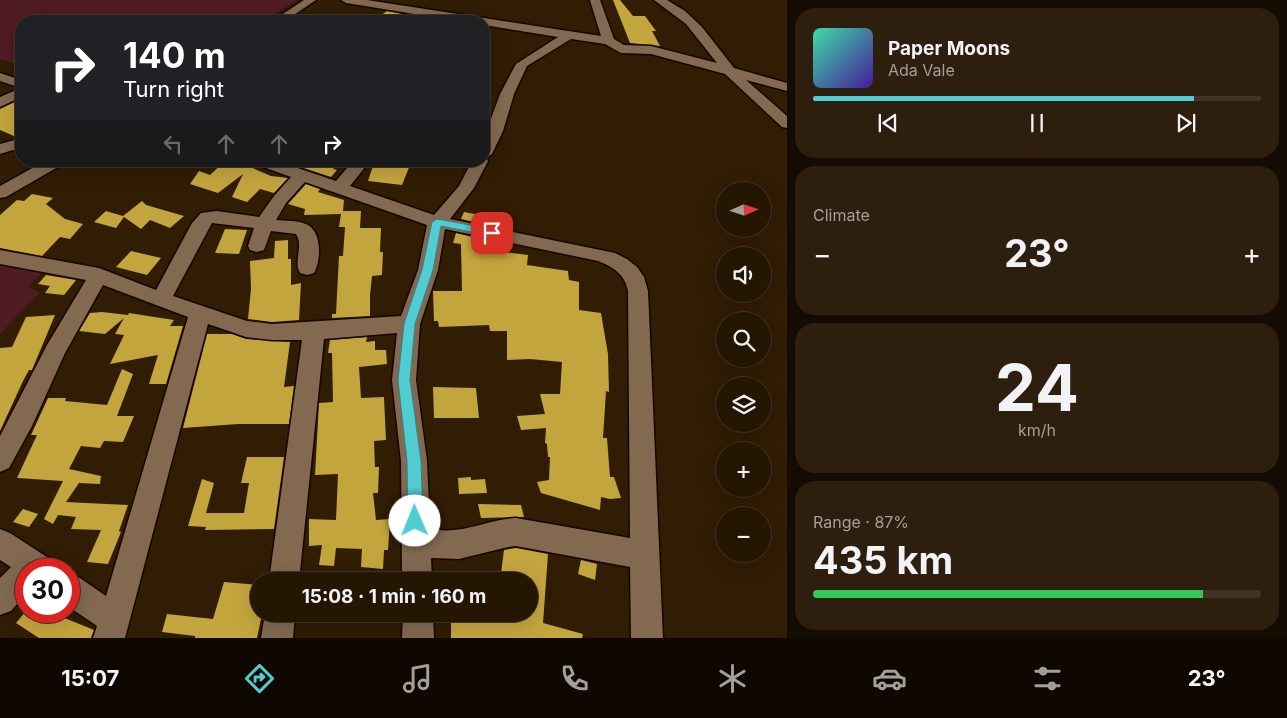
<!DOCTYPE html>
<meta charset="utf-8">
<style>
body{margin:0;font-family:Inter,sans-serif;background:#2d1e0d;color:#f1f3f6;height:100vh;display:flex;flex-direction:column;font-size:19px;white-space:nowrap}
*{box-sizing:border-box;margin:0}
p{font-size:16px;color:#a39f9a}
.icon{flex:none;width:28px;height:28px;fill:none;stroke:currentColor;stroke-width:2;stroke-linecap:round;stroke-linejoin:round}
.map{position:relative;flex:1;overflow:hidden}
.details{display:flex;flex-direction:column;gap:8px;padding:8px;background:#140c02;width:500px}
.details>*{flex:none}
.banner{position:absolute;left:15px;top:15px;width:475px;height:152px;border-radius:20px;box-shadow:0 5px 20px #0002,0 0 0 1px #423425;background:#202124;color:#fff;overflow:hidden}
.needle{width:32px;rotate:87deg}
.controls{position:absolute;left:716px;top:182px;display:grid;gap:10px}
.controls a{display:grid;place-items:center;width:55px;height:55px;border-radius:50%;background:#251503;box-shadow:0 5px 20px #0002,0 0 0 1px #423425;font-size:25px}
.speed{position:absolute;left:15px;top:558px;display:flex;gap:10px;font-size:25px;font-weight:700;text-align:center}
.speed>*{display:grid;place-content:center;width:65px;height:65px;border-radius:50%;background:#251503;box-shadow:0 5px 20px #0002,0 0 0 1px #423425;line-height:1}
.speed .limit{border:8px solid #d22;background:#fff;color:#111}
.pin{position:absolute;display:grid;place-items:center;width:42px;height:42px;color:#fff;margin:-21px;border-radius:10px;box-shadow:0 2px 8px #0006}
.me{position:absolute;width:55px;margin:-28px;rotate:359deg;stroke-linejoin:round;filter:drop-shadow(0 0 4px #0008)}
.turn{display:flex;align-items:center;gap:18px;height:105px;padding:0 25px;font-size:22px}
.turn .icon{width:65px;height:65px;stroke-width:2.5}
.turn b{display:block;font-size:35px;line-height:42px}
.lanes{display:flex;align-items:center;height:48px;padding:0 25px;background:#0003;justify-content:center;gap:25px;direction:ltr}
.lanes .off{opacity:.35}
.big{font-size:38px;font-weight:700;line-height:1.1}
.details .widget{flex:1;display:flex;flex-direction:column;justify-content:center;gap:8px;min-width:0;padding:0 18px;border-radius:20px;background:#2d1e0d}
.details .dial{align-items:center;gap:0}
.dial b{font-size:65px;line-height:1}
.song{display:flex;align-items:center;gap:15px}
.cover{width:60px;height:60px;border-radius:8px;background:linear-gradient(135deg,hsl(160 70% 55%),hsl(260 70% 35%))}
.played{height:5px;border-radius:2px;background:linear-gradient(90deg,#51ccd2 85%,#423425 85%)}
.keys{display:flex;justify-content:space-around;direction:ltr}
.heat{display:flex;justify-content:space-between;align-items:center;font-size:28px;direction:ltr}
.charge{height:8px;border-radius:4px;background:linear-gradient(90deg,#34c759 87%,#423425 0)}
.trip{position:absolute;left:250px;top:572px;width:288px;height:50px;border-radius:25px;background:#251503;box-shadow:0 5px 20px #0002,0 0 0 1px #423425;font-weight:700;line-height:50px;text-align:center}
.dock{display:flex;height:80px;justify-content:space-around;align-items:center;background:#0f0801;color:#a39f9a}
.dock .icon{width:35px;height:35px}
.dock .selected{color:#51ccd2}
.dock b{font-size:22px;color:#f1f3f6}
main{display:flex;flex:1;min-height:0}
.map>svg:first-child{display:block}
.green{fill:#4f1b24}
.building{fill:#c3a53e}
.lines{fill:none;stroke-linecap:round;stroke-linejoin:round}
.street-casing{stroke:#180500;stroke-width:3}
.street{fill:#826950;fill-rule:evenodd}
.route{fill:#51ccd2;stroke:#358588}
</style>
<main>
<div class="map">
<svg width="787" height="638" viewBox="0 0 787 638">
<rect width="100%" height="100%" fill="#311c04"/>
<path class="green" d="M0,0H298L263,21H21V66L0,59Z
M0,261L46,268L28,287L40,293L0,334Z"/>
<path class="building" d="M613,0H620L633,16H645L656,31H652L660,46L630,43Z
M387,11L412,16L409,21H373Z
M21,99V139L0,130V109Z
M225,161H236L271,176L288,178L274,193L260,189L247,202L232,197L243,174L218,193L190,184L199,171L210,175Z
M298,161H341L333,169L337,170L331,177L294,165Z
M374,163L410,165L402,185L368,181Z
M306,184L320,189L318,192L344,200L343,211H361L360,228H381L380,252H383L382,275L372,276L370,295V316L332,318V314H336L339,256H343L345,227H339L341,214L304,215L305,209L288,204Z
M32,194L53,198L46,204L65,219L83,224L70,239L60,237L42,256L0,248V215L17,200L24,201Z
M142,201L146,205L184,216L170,228L150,220L141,229L124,217L116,228L94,222L106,211L123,216Z
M464,212L485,216L482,224L461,219Z
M225,229L247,230L239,254L215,253Z
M456,233L477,238L474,245L494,246L495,251L528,255L527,265L568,271L569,280L579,282V310L601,313L608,354L609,392L606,391L603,438H607L610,477H614L621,498L610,499L601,497L600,510L541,493L537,482L549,480L550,457H548L547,444L545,443L546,428L521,430L517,416L545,414L540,394H560L562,362L530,359L507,360V331H490L489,325L439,327L438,321H434L433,291H462L461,244L453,243Z
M288,240V259H291V285L301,283L299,320L272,322L248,319L251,289L250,261L274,258L275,241Z
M131,251L161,258L147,275L116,267Z
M46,275L76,280L64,295L45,293L50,286L38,284Z
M102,312L128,315L129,313L174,320L170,326H183L166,384H149L158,355L110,364L124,335L115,334L124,318L105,334L79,331L90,313Z
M55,315L32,370H29L23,381L0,431V348L12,347L26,317Z
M207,334H232L246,339L290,342L284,387L294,386L289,424H238L183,428Z
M367,337L366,342L375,341V350H386L387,364L359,367L361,398L384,397L386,440L374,441L375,467H379L378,493H373L376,520L390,519L388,550H384L383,569L361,567L362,549L336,548L334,566L319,565L322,545L309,546V519L336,520L338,474L315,475L319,403L333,402L332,353H328L330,340Z
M122,369L133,374L117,416H134L123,442L104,441L100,448L81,446L69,469L101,476L100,484L79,483L66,502L128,505L119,531L121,532L108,564L87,562L101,530L71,529L76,517L58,515L53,524L44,519L63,481L17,478L37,435H31L48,398H66L65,401L107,405Z
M433,387L476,388L479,418H434Z
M247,457H284L274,529L205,530L206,527L188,526L202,479L214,483L206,513H244L249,483H241Z
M471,477V480L485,479L487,493L459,494L458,478Z
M478,504L521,505L524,517L481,518Z
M23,509L38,514L29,527L13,522Z
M516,548L548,554L543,623L583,634L582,638H451V614H529V581H500L504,550Z
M581,560L597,564L595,580L578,574Z
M224,582L259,585V614H262L257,638H195V636L162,632L167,614L213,619Z
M26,611H66L62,617L94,630L91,638H39L16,623Z"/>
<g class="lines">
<defs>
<path id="street" d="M304,0H316L285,21H272Z
M341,0H367L601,36L590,0H600L614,39L624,45L651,46L717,63L686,24L654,0H667L685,11L702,27L734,68L787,83V91L746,80L787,116V128L782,127L725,74L651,54L621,53L605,44L571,39L527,66L514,94L503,131L492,154L486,158L488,161L474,188L450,219L615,253L627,259L637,267L644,277L648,291L663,638H631L630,567L516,546L508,547L459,559L431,558L432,581H402L401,461L392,380L397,333L324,339L299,581H269L302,340H272L246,337L208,324L125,638H93L97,626L69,607V574L80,578L106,596L188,317L103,285L65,353L32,426L9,468L0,472V436L47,345L86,280L0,264V250L99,268L156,290L192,223L201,213L217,211L259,217L274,196L291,177L255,164L253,161H277L336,181L353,161H370L350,186L434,215L459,186L472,161H484V138L500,94L516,64L558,37L484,25V21H458L346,3ZM305,182L427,225L418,270L401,316L272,324L247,321L173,296L212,223L254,228L248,246L250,250L257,252L264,250L271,231L296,234C304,246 293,261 300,273L307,275L314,273C321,261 322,233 308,225C299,220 285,221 276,220L286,203ZM445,229L598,261C613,267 625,274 628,291L630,538L516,518C484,520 464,535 430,529L427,461L416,380L420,324L438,270Z
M0,73L21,80V97L0,107V97L21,88L0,81Z
M15,140L21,142V153L13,150L0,154V144Z
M45,161H65L63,164L6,197L0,198V186Z
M0,529L10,533L50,559L55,569H26V594L11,611L0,615V578L11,567L0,560Z
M265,614H295L293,638H261Z
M403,614H433L434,638H402Z"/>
</defs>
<use href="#street" class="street-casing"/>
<use href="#street" class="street"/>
</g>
<path class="route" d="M437,219L492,229L496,233L492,236L441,226L433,270L415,324L410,380L421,461L423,521L421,526L415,528L410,526L408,521L407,461L398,380L404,324L422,270L432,222Z"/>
</svg>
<div class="controls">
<a><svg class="needle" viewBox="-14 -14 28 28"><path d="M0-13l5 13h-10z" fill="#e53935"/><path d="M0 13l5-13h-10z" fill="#a39f9a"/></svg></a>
<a><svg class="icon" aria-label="sound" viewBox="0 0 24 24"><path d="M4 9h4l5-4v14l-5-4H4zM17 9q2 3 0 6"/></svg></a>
<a><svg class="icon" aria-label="search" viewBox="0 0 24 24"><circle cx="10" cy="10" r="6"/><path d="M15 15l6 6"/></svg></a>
<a><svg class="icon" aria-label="layers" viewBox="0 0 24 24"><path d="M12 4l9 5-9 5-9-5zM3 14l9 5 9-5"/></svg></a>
<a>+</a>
<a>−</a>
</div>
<div class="speed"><div class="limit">30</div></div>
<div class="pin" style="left:492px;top:233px;background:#d93025"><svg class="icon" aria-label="arrive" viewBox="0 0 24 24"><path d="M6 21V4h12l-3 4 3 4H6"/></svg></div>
<svg class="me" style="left:415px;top:521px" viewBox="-20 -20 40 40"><circle r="19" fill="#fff"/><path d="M0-13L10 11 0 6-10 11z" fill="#51ccd2"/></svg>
<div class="trip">15:08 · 1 min · 160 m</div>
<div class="banner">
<div class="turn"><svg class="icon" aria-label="right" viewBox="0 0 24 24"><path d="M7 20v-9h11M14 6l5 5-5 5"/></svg><div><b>140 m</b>Turn right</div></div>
<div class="lanes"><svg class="icon off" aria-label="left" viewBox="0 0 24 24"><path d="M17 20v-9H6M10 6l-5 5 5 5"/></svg><svg class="icon off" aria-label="ahead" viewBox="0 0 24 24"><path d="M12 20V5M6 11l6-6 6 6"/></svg><svg class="icon off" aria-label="ahead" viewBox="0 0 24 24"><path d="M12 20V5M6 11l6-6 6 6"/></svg><svg class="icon" aria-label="right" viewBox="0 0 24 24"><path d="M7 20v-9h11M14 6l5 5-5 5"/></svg></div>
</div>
</div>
<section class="details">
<div class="widget">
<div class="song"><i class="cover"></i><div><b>Paper Moons</b><p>Ada Vale</p></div></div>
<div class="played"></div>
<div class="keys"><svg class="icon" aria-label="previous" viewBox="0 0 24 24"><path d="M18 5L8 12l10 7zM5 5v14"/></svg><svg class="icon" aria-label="pause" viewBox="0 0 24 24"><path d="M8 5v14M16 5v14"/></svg><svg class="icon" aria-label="next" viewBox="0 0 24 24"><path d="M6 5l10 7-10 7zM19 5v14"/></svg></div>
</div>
<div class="widget"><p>Climate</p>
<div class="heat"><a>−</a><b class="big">23°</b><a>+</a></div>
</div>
<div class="widget dial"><b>24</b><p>km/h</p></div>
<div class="widget"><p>Range · 87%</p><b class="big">435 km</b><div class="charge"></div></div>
</section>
</main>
<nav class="dock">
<b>15:07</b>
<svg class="icon selected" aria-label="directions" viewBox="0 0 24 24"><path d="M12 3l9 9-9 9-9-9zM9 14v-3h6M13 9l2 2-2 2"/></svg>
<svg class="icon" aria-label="music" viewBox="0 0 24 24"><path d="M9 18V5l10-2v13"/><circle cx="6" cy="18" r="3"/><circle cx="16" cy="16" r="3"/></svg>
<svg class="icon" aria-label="phone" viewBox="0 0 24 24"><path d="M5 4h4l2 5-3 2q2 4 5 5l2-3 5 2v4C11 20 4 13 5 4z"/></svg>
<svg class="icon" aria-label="climate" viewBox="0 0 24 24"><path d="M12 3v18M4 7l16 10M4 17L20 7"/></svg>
<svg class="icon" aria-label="car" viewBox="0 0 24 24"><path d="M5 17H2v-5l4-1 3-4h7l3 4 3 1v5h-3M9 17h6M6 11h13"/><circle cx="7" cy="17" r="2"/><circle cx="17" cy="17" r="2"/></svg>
<svg class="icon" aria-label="filters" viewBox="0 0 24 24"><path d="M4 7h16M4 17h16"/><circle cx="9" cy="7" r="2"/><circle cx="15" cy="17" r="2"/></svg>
<b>23°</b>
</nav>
